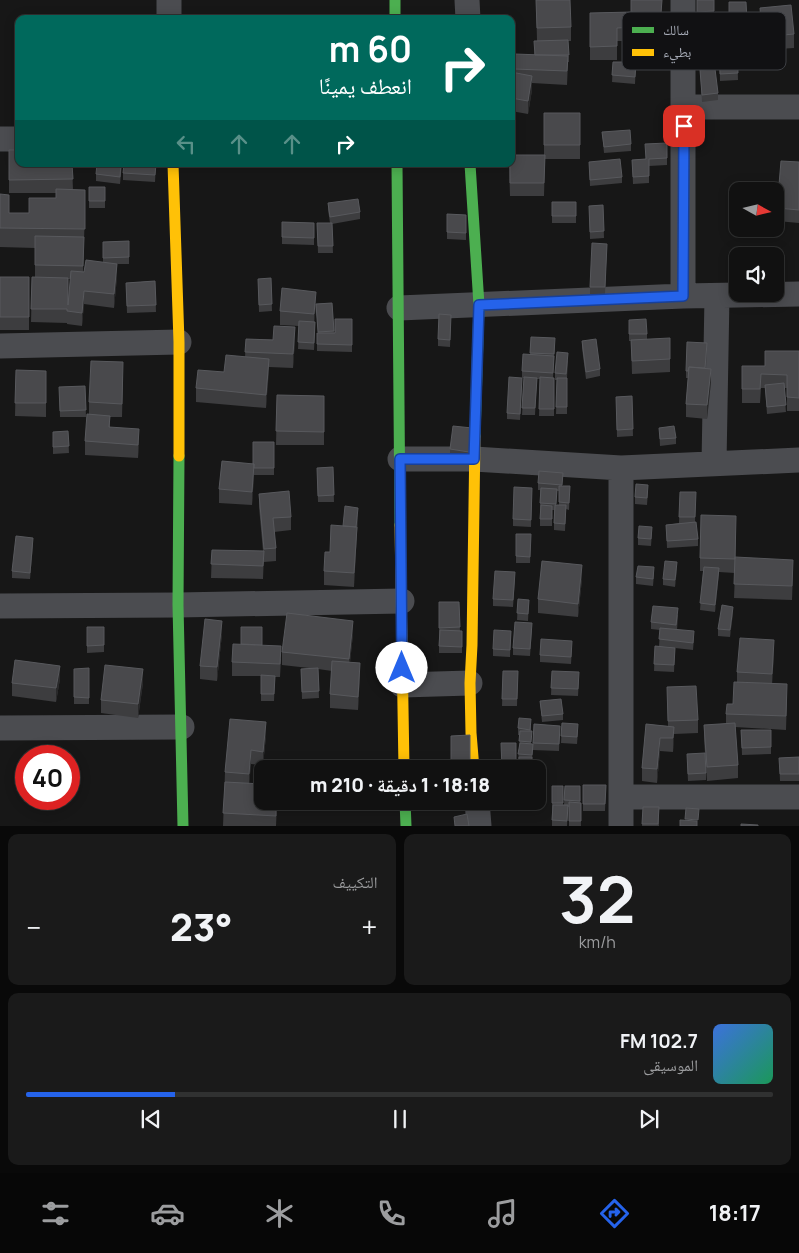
<!DOCTYPE html>
<html lang="ar">
<meta charset="utf-8">
<style>
body{margin:0;font-family:Manrope,"Noto Naskh Arabic",sans-serif;background:#1a1a1a;color:#f1f3f6;direction:rtl;height:100vh;display:flex;flex-direction:column;font-size:19px;white-space:nowrap}
*{box-sizing:border-box;margin:0}
p{font-size:16px;color:#9c9d9f}
.icon{flex:none;width:28px;height:28px;fill:none;stroke:currentColor;stroke-width:2;stroke-linecap:round;stroke-linejoin:round}
.map{position:relative;height:826px;overflow:hidden;direction:ltr}
.side{display:flex;flex-direction:column;gap:8px;padding:8px;background:#090909;flex:1}
.side>*{flex:none}
.banner{position:absolute;left:15px;top:15px;width:500px;height:152px;border-radius:10px;box-shadow:0 2px 12px #0003,0 0 0 1px #303131;direction:rtl;background:#00695c;color:#fff;overflow:hidden}
.needle{width:32px;rotate:98deg}
.controls{position:absolute;left:729px;top:182px;display:grid;gap:10px}
.controls a{display:grid;place-items:center;width:55px;height:55px;border-radius:10px;background:#111;box-shadow:0 2px 12px #0003,0 0 0 1px #303131;font-size:25px}
.speed{position:absolute;left:15px;top:745px;display:flex;gap:10px;font-size:25px;font-weight:700;text-align:center}
.speed>*{display:grid;place-content:center;width:65px;height:65px;border-radius:50%;background:#111;box-shadow:0 2px 12px #0003,0 0 0 1px #303131;line-height:1}
.speed .limit{border:8px solid #d22;background:#fff;color:#111}
.pin{position:absolute;display:grid;place-items:center;width:42px;height:42px;color:#fff;margin:-21px;border-radius:10px;box-shadow:0 2px 8px #0006}
.me{position:absolute;width:55px;margin:-28px;rotate:0deg;stroke-linejoin:round;filter:drop-shadow(0 0 4px #0008)}
.turn{display:flex;align-items:center;gap:18px;height:105px;padding:0 20px;font-size:22px}
.turn .icon{width:65px;height:65px;stroke-width:2.5}
.turn b{display:block;font-size:35px;line-height:42px}
.lanes{display:flex;align-items:center;height:48px;padding:0 20px;background:#0003;justify-content:center;gap:25px;direction:ltr}
.lanes .off{opacity:.35}
.big{font-size:38px;font-weight:800;line-height:1.1}
.side .tile{flex:1;display:flex;flex-direction:column;justify-content:center;gap:8px;min-width:0;padding:0 18px;border-radius:10px;background:#1a1a1a}
.side .dial{align-items:center;gap:0}
.dial b{font-size:65px;line-height:1}
.song{display:flex;align-items:center;gap:15px}
.cover{width:60px;height:60px;border-radius:8px;background:linear-gradient(135deg,hsl(220 70% 55%),hsl(150 70% 35%))}
.played{height:5px;border-radius:2px;background:linear-gradient(90deg,#2563eb 20%,#303131 20%)}
.keys{display:flex;justify-content:space-around;direction:ltr}
.heat{display:flex;justify-content:space-between;align-items:center;font-size:28px;direction:ltr}
.side .tiles{flex:1;display:grid;gap:8px;grid-template-columns:1fr 1fr}
.tile:last-child{grid-column:span 2}
.trip{position:absolute;left:254px;top:760px;width:292px;height:50px;border-radius:10px;background:#111;box-shadow:0 2px 12px #0003,0 0 0 1px #303131;font-weight:800;line-height:50px;text-align:center;direction:rtl}
.tab-bar{display:flex;height:80px;justify-content:space-around;align-items:center;background:#070707;color:#9c9d9f}
.tab-bar .icon{width:35px;height:35px}
.tab-bar .on{color:#2563eb}
.tab-bar b{font-size:22px;color:#f1f3f6}
.map>svg:first-child{display:block}
.lines{fill:none;stroke-linecap:round;stroke-linejoin:round}
.street{stroke:#4b4c50;stroke-width:25}
.fast{stroke:#4caf50;stroke-width:11}
.slow{stroke:#ffc107;stroke-width:11}
.wall{fill:#3d3d3f;fill-rule:evenodd}
.shaded-wall{fill:#29292a}
.building{fill:#49494c;stroke:#58595d}
.route-casing{stroke:#184099;stroke-width:12}
.route{stroke:#2563eb;stroke-width:9}
.key{fill:#111113;stroke:#3e4045;stroke-width:1}
.key-label{font-size:14px;fill:#a8adb8}
</style>
<div class="map">
<svg width="799" height="826" viewBox="0 0 799 826">
<rect width="100%" height="100%" fill="#171717"/>
<g class="lines">
<path class="street" d="M169,0V19
M467,0L468,19
M684,107H799
M0,139H19
M683,296V0
M399,308L683,296L799,294
M0,346L179,342
M400,459H474L621,468L799,460
M714,463L717,296
M0,606L178,605L402,601
M402,685L470,683
M0,728L182,727
M621,797H799
M477,801L479,826
M621,826V468"/>
<path class="fast" d="M395,0V19
M397,164L400,525
M470,164L479,305L475,436
M179,456L178,605L183,826
M405,801L406,826"/>
<path class="slow" d="M173,164L179,342V456
M400,525L404,769
M474,769L471,733L470,683L472,645L475,436"/>
</g>
<path class="wall" d="M536,0L571,27V41H568L569,62H568L567,85L532,83V90L528,114L511,111V72L514,73L515,54L534,55L537,41Z
M662,0L661,20L633,19L634,41H617V60H590V13L631,12Z
M697,0H714V18H697Z
M729,2H746L747,28L729,29Z
M760,8L794,34V48L762,50L760,21Z
M719,45H737L738,80L720,81Z
M613,62H636L635,84L612,82Z
M700,70L718,93V100L702,102Z
M544,113H580V159H545L544,196H510L509,164L544,155Z
M602,132L631,144V151L604,153Z
M667,143V165L649,166V183L633,184L632,160L645,159Z
M9,150L72,164L73,190L85,210L83,272L103,262V242L129,241V264H117V277L114,308L84,304L82,326L67,324V323L31,322L32,277H35V248L0,247V194L9,213H29L56,198V193H9ZM68,279H71L68,305Z
M589,162L622,177V183L590,186Z
M799,162V223L777,221V208Z
M122,164L120,184L96,181V174Z
M156,164L155,182L123,180V173Z
M89,187H105V208H89Z
M552,202H576V223H552Z
M328,203L360,212V219L332,224L333,253H318L317,223H330L328,210Z
M603,205L604,238L590,239L589,206Z
M447,214L466,215V240L447,239Z
M282,222L314,223V245L282,244Z
M607,244L605,294H590V287Z
M0,277H29V330H0Z
M271,278L272,311L259,312L258,279Z
M155,281L156,312L127,313L126,283Z
M332,303L334,333L352,319V352L317,351V333H318L316,305L314,322L315,329L314,350L298,349L299,326L280,325V311L316,304Z
M629,320L647,334V339L670,359V372L632,374L631,341H629Z
M451,322L450,347L438,346V339Z
M531,337L555,344L553,378H554V416H539L540,379H537L535,415H522L524,378H522V371L530,355Z
M246,339L295,340L293,368L269,367L266,408L196,402V388L224,372L245,357Z
M582,341L600,369V376L586,379L582,348Z
M707,350L706,368L711,382L707,419L686,417V404L688,378H686V371Z
M799,351V411H787V388H784L786,412L767,414L765,388H761L760,403H742V366H765Z
M568,360L567,378V414H556L557,380H555V373Z
M16,370L46,371V417L15,416Z
M123,376L122,417H110V427L139,442L138,458L85,455V441L89,414V402Z
M522,385L520,420L507,419V413Z
M85,386L86,417H60L59,387Z
M277,395L324,396V445H276Z
M632,396L633,436L617,437L616,397Z
M659,428L676,438V444L660,446Z
M68,431L69,453L53,454V432Z
M472,435L469,459L450,456V449Z
M274,442V475H254L252,505L219,503V489L253,464Z
M333,467L334,502H318L317,468Z
M563,473L562,486H570L569,510L566,509L565,531L554,530V510H552V526H540V490H538V483ZM557,491H559V505H556Z
M532,488L531,527L513,526V519Z
M648,491L647,505L635,504V497Z
M680,492H696L695,522L698,539V546L667,548L666,525L679,523Z
M259,494L291,517V530L274,532L276,548V561L264,562V554L263,579L211,578L212,550L263,551L259,507Z
M358,515L354,587L324,585V571L343,526Z
M736,530L735,572L793,573L792,600L734,598L735,573L719,572L715,612L700,610L703,571H700V558Z
M652,533L651,546L638,545V538Z
M516,534H531L530,563H516Z
M33,545L30,579L12,578V571Z
M677,569L675,587L663,585V579Z
M654,574L653,586L636,584V577Z
M515,579L513,607L493,606V599Z
M582,579L578,617L538,613V599Z
M518,599L529,600L528,621L517,620Z
M439,602H459L460,631H462V653H439Z
M733,613L730,637L718,636V629Z
M678,615L677,630L694,638L693,650L675,648L674,672L654,671L655,646L672,647L659,646L660,630L651,629V622Z
M87,627H104V652L87,653Z
M532,630L530,656L513,655V648Z
M511,631L510,657L493,656V649Z
M222,634L217,681L200,679V666Z
M353,634L350,662L360,676L358,710L330,708V694L332,671L318,669L319,698L302,699L301,669L309,668L282,665V652Z
M262,645L281,659L280,677H275L274,701H261V676H232V662Z
M572,648L571,664L540,662V655Z
M774,654L772,683L787,697L786,730L735,727L738,765V778L707,781L704,739V725L726,724V714L733,704L737,682V672Z
M89,668V704H74V669Z
M503,671H518L517,706H502Z
M552,671L579,679L578,696L551,695Z
M60,679L56,702L12,696V683Z
M143,683L138,718L101,713V700Z
M667,687L698,720V733L674,734L673,752L660,751L657,783L642,781V768L646,724L668,726Z
M540,701L563,714V720L542,722Z
M562,723L578,731L577,744L561,743Z
M534,724L560,726L559,751L533,750L532,760L518,761L520,735H518V728L531,726V744H533Z
M741,730H771V754L742,755Z
M470,735V769H451V736Z
M266,736L263,765L251,764L249,784L262,801H277L276,826H223L225,772Z
M799,757V781H780L779,758Z
M687,761L706,773V780L688,781Z
M583,785H606L605,811H583Z
M552,786H563V805H564L565,786H580L581,826H569V807H568L567,826H552Z
M518,801H531V808H518Z
M643,807H659V826H642Z"/>
<path class="shaded-wall" d="M532,76V90L528,114V101Z
M117,264V277L114,308V294Z
M84,291V304L82,326V313Z
M316,292V305L314,328V314Z
M295,327V340L293,368V354Z
M269,359V372L266,408V395Z
M711,369V382L707,419V405Z
M472,428V435L469,459V452Z
M139,429V442L138,458V445Z
M254,464V477L252,505V492Z
M358,508V515L354,587L356,529Z
M33,538V545L30,579V573Z
M677,562V569L675,587V580Z
M582,565V579L578,617V604Z
M719,568V575L715,612V605Z
M733,607V613L730,637V630Z
M222,621V634L217,681V667Z
M353,621V634L349,673V659Z
M774,640V654L772,687V674Z
M360,663V676L358,710V697Z
M60,666V679L56,702V688Z
M143,669V683L138,718V704Z
M266,722V736L263,765V752Z
M674,727V740L673,752V738Z
M660,738V751L657,783V769Z
M251,750V764L249,788V774Z
M276,801H277L276,826Z"/>
<path class="building" d="M536,0H570L571,27L537,28Z
M631,0H662L661,13L631,12Z
M697,0H714V11L697,12Z
M729,2H746L747,21L729,22Z
M791,5L794,34L762,37L760,8Z
M633,12L634,27L617,28V46L590,47V13Z
M568,40L569,55H535L534,41Z
M719,45H737L738,73L720,74Z
M515,54L568,56L567,71L514,69Z
M613,62H636L635,77L612,75Z
M715,69L718,93L702,95L700,70Z
M511,72L532,76L528,101L511,98Z
M544,113H580V145H544Z
M630,130L631,144L604,147L602,132Z
M667,143V158L649,159V176L633,177L632,160L646,159L645,144Z
M9,150H19V164H72L73,179L9,180Z
M511,155H545L544,183H510V164H511Z
M620,159L622,177L590,180L589,162Z
M781,161L799,162V210L777,208Z
M97,164H121L120,177L96,174Z
M124,164H156L155,175L123,173Z
M89,187H105V201H89Z
M56,189L85,190V229L0,228V194L9,195V213H29V198H56Z
M358,199L360,212L330,217L328,203Z
M552,202H576V216H552Z
M603,205L604,231L590,232L589,206Z
M447,214L466,215V233L447,232Z
M282,222L314,223V238L282,237Z
M317,223H332L333,246H318Z
M35,236L84,237L83,266L35,265Z
M129,241V257L103,258V242Z
M592,243L607,244L605,287H590Z
M86,260L117,264L114,294L84,291L82,313L67,311V309H31L32,277L68,278V305L71,271L84,272Z
M0,277H29V317H0Z
M271,278L272,304L259,305L258,279Z
M155,281L156,305L127,306L126,283Z
M282,288L316,292L314,314L280,311Z
M332,303L334,331L318,332L316,304Z
M439,314L451,315L450,340L438,339Z
M335,319H352V345L317,344V333H335Z
M646,319L647,334H629V320Z
M299,321L315,322L314,343L298,342Z
M274,326L295,327L293,354L245,352L246,339L273,340Z
M531,337L555,338L554,354L530,353Z
M670,338V359L632,361L631,340Z
M596,339L600,369L586,372L582,341Z
M687,342L707,343L705,368L689,367L688,371H686Z
M765,351H799V398L787,397V375L761,374L760,389H742V366H765Z
M557,352L568,353L566,374L555,373Z
M523,354L554,356L553,373L522,371Z
M226,355L269,359L266,395L196,388L198,370L224,372Z
M91,361L123,362L122,404L89,402Z
M689,367L711,369L707,405L686,404Z
M16,370L46,371V403H15Z
M509,377L522,378L520,414L507,413Z
M524,377L537,378L535,408H522Z
M540,377L554,378V409H539Z
M557,378H567V407H556Z
M784,383L786,405L767,407L765,385Z
M85,386L86,410L60,411L59,387Z
M277,395L324,396V432L276,431Z
M632,396L633,429L617,430L616,397Z
M87,414L110,416L109,427L139,429L138,445L85,441Z
M453,426L472,428L469,452L450,449Z
M674,426L676,438L660,439L659,428Z
M68,431L69,446L53,447V432Z
M253,442H274V468H254V464H253Z
M222,461L254,464L252,492L219,489Z
M333,467L334,495L318,496L317,468Z
M539,471L563,473L562,485L538,483Z
M636,484L648,485L647,498L635,497Z
M559,486H570L569,503L559,502Z
M514,487L532,488L531,520L513,519Z
M541,488L557,489L556,504L540,503Z
M289,491L291,517L273,518L276,548L264,549L259,494Z
M680,492H696L695,517H679Z
M541,505L552,506V519H540Z
M555,505H566L565,524L554,523Z
M345,506L358,508L356,527L343,526Z
M701,515L736,516L735,559L700,558Z
M696,522L698,539L667,541L666,525Z
M331,525L357,527L354,573L324,571L325,552H330Z
M639,526L652,527L651,539L638,538Z
M516,534H531L530,557L516,556Z
M16,536L33,538L30,573L12,571Z
M212,550L264,551L263,566L211,564Z
M735,557L793,560L792,586L734,584Z
M542,561L582,565L578,604L538,599Z
M665,561L677,562L675,580L663,579Z
M638,566L654,567L653,579L636,577Z
M704,567L719,568L715,605L700,603Z
M495,571L515,572L513,600L493,599Z
M518,599L529,600L528,614L517,613Z
M439,602H459L460,627L439,628Z
M722,605L733,607L730,630L718,629Z
M653,606L678,608L676,625L651,622Z
M287,613L353,621L349,659L282,652Z
M205,619L222,621L217,667L200,666Z
M515,622L532,623L530,649L513,648Z
M87,627H104V645L87,646Z
M241,627H262V645L241,644Z
M660,628L694,631L693,643L659,639Z
M440,630L462,631V647L439,646Z
M494,630L511,631L510,650L493,649Z
M740,638L774,640L772,674L737,672Z
M541,639L572,641L571,657L540,655Z
M233,644L281,646L280,664L232,662Z
M655,646L675,648L674,665L654,664Z
M15,660L60,666L56,688L12,683Z
M332,661L360,663L358,697L330,694Z
M105,665L143,669L138,704L101,700Z
M89,668V698L74,697V669Z
M318,668L319,691L302,692L301,669Z
M503,671H518L517,699H502Z
M552,671L579,672L578,689L551,688Z
M261,675L275,676L274,694H261Z
M734,682L787,684L786,716L726,714L727,704H733Z
M696,686L698,720L668,721L667,687Z
M561,699L563,714L542,716L540,701Z
M519,718L531,719L530,730L518,728Z
M230,719L266,722L263,752L251,750L249,774L225,772Z
M562,723L578,724L577,737L561,736Z
M735,723L738,765L707,767L704,725Z
M534,724L560,726L559,744L533,743Z
M646,724L674,727L673,738H660L657,769L642,768Z
M741,730H771V747L742,748Z
M520,731H532L531,742L519,741Z
M470,735V767L451,768V736Z
M501,743H516V769H502Z
M520,743L533,744L532,755L518,754Z
M705,753L706,773L688,774L687,754Z
M519,757H532V769H519Z
M799,757V774H780L779,758Z
M225,782L262,784V801H276V816L223,813Z
M583,785H606L605,804H583Z
M552,786H563V803H552Z
M565,786H580V801L564,800Z
M569,802L581,803V821H569Z
M553,805H568L567,821L552,820Z
M643,807H659L658,824H642Z
M686,808L699,809L698,820L685,819Z
M467,814L469,826H455L454,817Z
M680,820L697,821V826H680Z
M741,824L758,825V826H741Z"/>
<g class="lines">
<defs>
<path id="route" d="M402,668L400,459H474L479,305L683,296L684,126"/>
</defs>
<use href="#route" class="route-casing"/>
<use href="#route" class="route"/>
</g>
<rect x="622" y="12" width="164" height="58" rx="8" class="key"/>
<rect x="632" y="27" width="22" height="6" fill="#4caf50"/>
<rect x="632" y="49" width="22" height="7" fill="#ffc107"/>
<g class="key-label">
<text x="663" y="35">سالك</text>
<text x="663" y="57">بطيء</text>
</g>
</svg>
<div class="controls">
<a><svg class="needle" viewBox="-14 -14 28 28"><path d="M0-13l5 13h-10z" fill="#e53935"/><path d="M0 13l5-13h-10z" fill="#9c9d9f"/></svg></a>
<a><svg class="icon" aria-label="sound" viewBox="0 0 24 24"><path d="M4 9h4l5-4v14l-5-4H4zM17 9q2 3 0 6"/></svg></a>
</div>
<div class="speed"><div class="limit">40</div></div>
<div class="pin" style="left:684px;top:126px;background:#d93025"><svg class="icon" aria-label="arrive" viewBox="0 0 24 24"><path d="M6 21V4h12l-3 4 3 4H6"/></svg></div>
<svg class="me" style="left:402px;top:668px" viewBox="-20 -20 40 40"><circle r="19" fill="#fff"/><path d="M0-13L10 11 0 6-10 11z" fill="#2563eb"/></svg>
<div class="trip">18:18 · 1 دقيقة · 210 m</div>
<div class="banner">
<div class="turn"><svg class="icon" aria-label="right" viewBox="0 0 24 24"><path d="M7 20v-9h11M14 6l5 5-5 5"/></svg><div><b>60 m</b>انعطف يمينًا</div></div>
<div class="lanes"><svg class="icon off" aria-label="left" viewBox="0 0 24 24"><path d="M17 20v-9H6M10 6l-5 5 5 5"/></svg><svg class="icon off" aria-label="ahead" viewBox="0 0 24 24"><path d="M12 20V5M6 11l6-6 6 6"/></svg><svg class="icon off" aria-label="ahead" viewBox="0 0 24 24"><path d="M12 20V5M6 11l6-6 6 6"/></svg><svg class="icon" aria-label="right" viewBox="0 0 24 24"><path d="M7 20v-9h11M14 6l5 5-5 5"/></svg></div>
</div>
</div>
<section class="side">
<div class="tiles">
<div class="tile dial"><b>32</b><p>km/h</p></div>
<div class="tile"><p>التكييف</p>
<div class="heat"><a>−</a><b class="big">23°</b><a>+</a></div>
</div>
<div class="tile">
<div class="song"><i class="cover"></i><div><b>102.7 FM</b><p>الموسيقى</p></div></div>
<div class="played"></div>
<div class="keys"><svg class="icon" aria-label="previous" viewBox="0 0 24 24"><path d="M18 5L8 12l10 7zM5 5v14"/></svg><svg class="icon" aria-label="pause" viewBox="0 0 24 24"><path d="M8 5v14M16 5v14"/></svg><svg class="icon" aria-label="next" viewBox="0 0 24 24"><path d="M6 5l10 7-10 7zM19 5v14"/></svg></div>
</div>
</div>
</section>
<nav class="tab-bar">
<b>18:17</b>
<svg class="icon on" aria-label="directions" viewBox="0 0 24 24"><path d="M12 3l9 9-9 9-9-9zM9 14v-3h6M13 9l2 2-2 2"/></svg>
<svg class="icon" aria-label="music" viewBox="0 0 24 24"><path d="M9 18V5l10-2v13"/><circle cx="6" cy="18" r="3"/><circle cx="16" cy="16" r="3"/></svg>
<svg class="icon" aria-label="phone" viewBox="0 0 24 24"><path d="M5 4h4l2 5-3 2q2 4 5 5l2-3 5 2v4C11 20 4 13 5 4z"/></svg>
<svg class="icon" aria-label="climate" viewBox="0 0 24 24"><path d="M12 3v18M4 7l16 10M4 17L20 7"/></svg>
<svg class="icon" aria-label="car" viewBox="0 0 24 24"><path d="M5 17H2v-5l4-1 3-4h7l3 4 3 1v5h-3M9 17h6M6 11h13"/><circle cx="7" cy="17" r="2"/><circle cx="17" cy="17" r="2"/></svg>
<svg class="icon" aria-label="filters" viewBox="0 0 24 24"><path d="M4 7h16M4 17h16"/><circle cx="9" cy="7" r="2"/><circle cx="15" cy="17" r="2"/></svg>
</nav>
